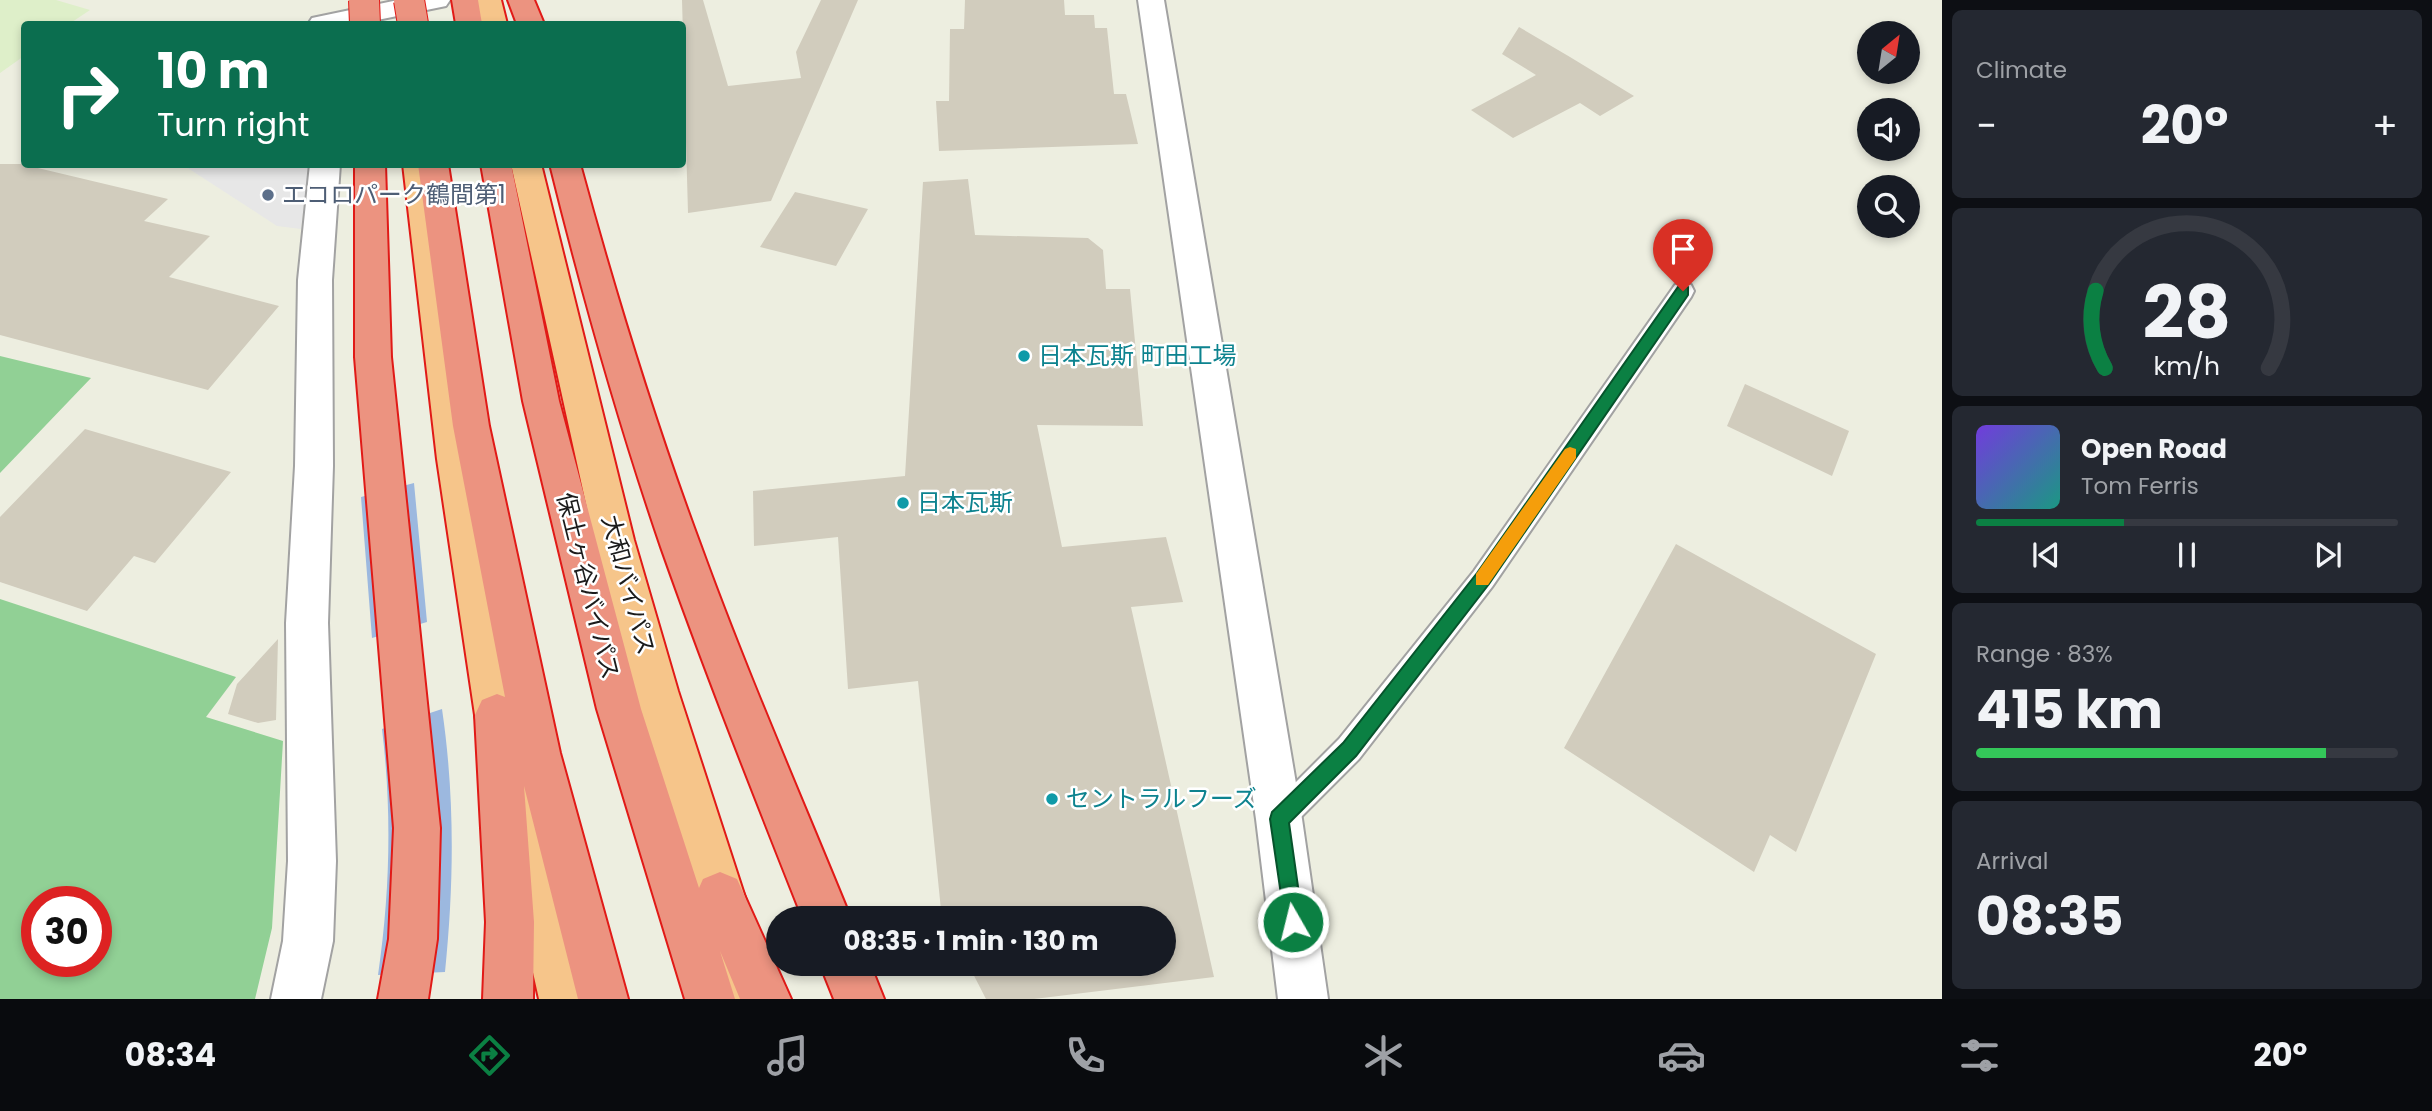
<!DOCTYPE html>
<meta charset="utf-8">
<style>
body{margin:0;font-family:Poppins,"Noto Sans JP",sans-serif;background:#242831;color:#f1f3f6;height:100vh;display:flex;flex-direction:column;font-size:26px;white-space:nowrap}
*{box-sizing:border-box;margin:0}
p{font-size:23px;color:#9ea1a6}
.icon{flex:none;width:38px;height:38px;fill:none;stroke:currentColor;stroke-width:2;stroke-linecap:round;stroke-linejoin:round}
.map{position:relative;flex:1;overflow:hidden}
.details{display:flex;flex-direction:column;gap:10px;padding:10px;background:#0d0f14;width:490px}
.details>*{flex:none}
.guide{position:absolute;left:21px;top:21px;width:665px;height:147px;border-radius:7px;box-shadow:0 4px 10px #0003;background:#0b6e4f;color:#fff;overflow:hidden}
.needle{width:46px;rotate:30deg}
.buttons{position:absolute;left:1857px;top:21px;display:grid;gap:14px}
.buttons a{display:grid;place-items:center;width:63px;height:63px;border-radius:50%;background:#171b24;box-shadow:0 4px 10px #0003;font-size:35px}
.speed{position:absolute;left:21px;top:886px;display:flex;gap:14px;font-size:35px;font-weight:700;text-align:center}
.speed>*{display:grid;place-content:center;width:91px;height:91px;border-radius:50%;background:#171b24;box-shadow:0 4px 10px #0003;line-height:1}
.speed .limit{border:10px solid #d22;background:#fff;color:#111}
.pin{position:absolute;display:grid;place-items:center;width:60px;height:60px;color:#fff;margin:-72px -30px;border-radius:50% 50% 50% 0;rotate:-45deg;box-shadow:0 0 7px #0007}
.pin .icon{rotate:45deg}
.me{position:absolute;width:77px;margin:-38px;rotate:352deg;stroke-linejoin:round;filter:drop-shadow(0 0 5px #0008)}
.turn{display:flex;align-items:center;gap:24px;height:147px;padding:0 21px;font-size:32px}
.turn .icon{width:91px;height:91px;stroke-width:2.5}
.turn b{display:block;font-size:49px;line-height:60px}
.big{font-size:52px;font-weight:700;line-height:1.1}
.details .card{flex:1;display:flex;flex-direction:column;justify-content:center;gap:10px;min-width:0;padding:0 24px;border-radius:10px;background:#242831}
.details .dial{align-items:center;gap:0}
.dial svg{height:182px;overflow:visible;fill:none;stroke:#363941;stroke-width:7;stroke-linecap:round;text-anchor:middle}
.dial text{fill:#f1f3f6;stroke:none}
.song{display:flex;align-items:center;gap:21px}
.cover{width:84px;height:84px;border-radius:10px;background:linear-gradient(135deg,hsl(260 70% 55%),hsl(170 70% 35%))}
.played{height:7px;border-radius:4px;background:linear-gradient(90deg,#0b8043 35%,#363941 35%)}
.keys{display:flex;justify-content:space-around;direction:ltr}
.heat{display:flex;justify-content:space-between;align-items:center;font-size:38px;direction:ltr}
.charge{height:10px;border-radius:5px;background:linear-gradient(90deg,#34c759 83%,#363941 0)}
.trip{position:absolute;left:766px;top:906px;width:410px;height:70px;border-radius:35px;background:#171b24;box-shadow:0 4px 10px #0003;font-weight:700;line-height:70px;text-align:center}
.tab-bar{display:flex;height:112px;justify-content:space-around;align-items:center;background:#090b0e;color:#9ea1a6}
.tab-bar .icon{width:49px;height:49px}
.tab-bar .current{color:#0b8043}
.tab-bar b{font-size:32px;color:#f1f3f6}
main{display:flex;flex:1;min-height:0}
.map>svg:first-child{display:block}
.farmland{fill:#deefc9}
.forest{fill:#91d095;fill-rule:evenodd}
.parking{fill:#e7e7e7}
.water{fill:#9cb8df}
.building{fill:#d1ccbd}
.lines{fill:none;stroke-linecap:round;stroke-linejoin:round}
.service-casing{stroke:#a2a2a2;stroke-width:4}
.minor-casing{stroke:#a2a2a2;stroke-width:4}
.trunk-casing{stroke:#e11a17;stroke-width:4}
.motorway-casing{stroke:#e11a17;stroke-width:4}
.service{fill:#fff;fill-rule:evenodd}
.minor{fill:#fff;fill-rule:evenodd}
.trunk{fill:#f6c58a;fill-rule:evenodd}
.motorway{fill:#ec9380;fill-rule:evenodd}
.motorway-bridge-casing{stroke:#e11a17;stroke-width:32;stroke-linecap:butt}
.motorway-bridge{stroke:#ec9380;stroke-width:30}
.route{fill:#0b8043;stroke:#07532c;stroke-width:2}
.slow{fill:#f59e0b}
.service-dot{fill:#5c6f8a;stroke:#fff;stroke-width:2.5}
.culture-dot{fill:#0f9aa8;stroke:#fff;stroke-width:2.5}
.labels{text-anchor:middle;stroke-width:5;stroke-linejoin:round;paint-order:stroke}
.service-label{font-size:24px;fill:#4e5e75;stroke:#fff;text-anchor:start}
.culture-label{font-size:24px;fill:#0d838f;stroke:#fff;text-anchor:start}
.street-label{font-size:24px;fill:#1b1b1b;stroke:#fff}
</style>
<main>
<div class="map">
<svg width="1942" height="999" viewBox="0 0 1942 999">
<rect width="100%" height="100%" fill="#edeee0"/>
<path class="farmland" d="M0,0H56L90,10L69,24H24V56L0,73Z"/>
<path class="forest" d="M0,356L91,378L0,473Z
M0,599L236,677L206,717L283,741L272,928L255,999H0ZM37,901H96V961H37Z"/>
<path class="parking" d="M183,165H309L301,229L277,226Z"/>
<path class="water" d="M414,483L427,622L372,638L361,497Z
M442,709C455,798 454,883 445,972L378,975C390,893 392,811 382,729Z"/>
<path class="building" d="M682,0H703L728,86L801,78L796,52L821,0H858L771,201L688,213Z
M965,0H1064L1065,15H1094L1095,28H1107L1114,94H1126L1138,144L939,151L936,101H949L950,29H964Z
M1519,27L1570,57L1634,96L1600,116L1580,103L1513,138L1471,110L1536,75L1502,54Z
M0,164H21L168,199L144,221L210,236L169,277L279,306L208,390L0,335Z
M968,179L975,235L1088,238L1103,250L1106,289H1130L1143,426L1037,425L1062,547L1166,537L1183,602L1131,607L1214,977L1034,999H986L968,964H1164V919H946L941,910L918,681L848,689L838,537L754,546L753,491L905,476L923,182Z
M795,192L868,209L836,266L760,247Z
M1745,384L1849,431L1832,476L1727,426Z
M85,429L231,472L155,563L134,556L87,611L0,582V517Z
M1676,544L1876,654L1796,852L1770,835L1754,872L1564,748Z
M278,639L276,720L258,723L228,714L237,684Z"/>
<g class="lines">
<defs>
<path id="service" d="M1683,283L1691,285L1694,291L1691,297L1492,587L1359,759L1289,829L1279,834L1269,829L1264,819L1269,809L1339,739L1474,571L1675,285Z"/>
<path id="minor" d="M398,0H450L446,6L358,24H308L312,18Z
M1138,0H1164L1302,819L1328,999H1278L1256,819Z
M310,164H340L332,280L333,466L328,623L336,861L333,941L321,999H271L283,941L288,861L286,623L295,466L298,280Z"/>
<path id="trunk" d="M475,0H501L507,24H481Z
M403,164H433L475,459L519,715L589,999H539L475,715L437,459Z
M511,164H541L634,540L678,691L778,999H728L634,691L594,540Z"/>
<path id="motorway" d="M452,0H478L482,24H456Z
M508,0H534L544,24H517Z
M355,164H385L391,357L440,828L437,939L428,999H378L389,939L394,828L355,357Z
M418,164H448L489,426L560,753L628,999H578L524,786L534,922L533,999H483L486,922L475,715L482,700L497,694L505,697L453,426Z
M481,164H511L559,401L641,709L699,888L703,879L720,872L737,879L791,999H740L720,951L735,999H685L597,709L523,401Z
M550,164H580C615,293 654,420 700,544C746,671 800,794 851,919H803C754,795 705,672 661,547C618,421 582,293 550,164Z
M820,964H870L884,999H834Z"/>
</defs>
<use href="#service" class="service-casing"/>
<use href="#minor" class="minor-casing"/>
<use href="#trunk" class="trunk-casing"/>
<use href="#motorway" class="motorway-casing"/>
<use href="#service" class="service"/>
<use href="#minor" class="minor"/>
<use href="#trunk" class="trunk"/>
<use href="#motorway" class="motorway"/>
<defs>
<path id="motorway-bridge" d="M364,0L365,24
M409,0L413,24"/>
</defs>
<use href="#motorway-bridge" class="motorway-bridge-casing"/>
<use href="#motorway-bridge" class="motorway-bridge"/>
</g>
<path class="route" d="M1683,286L1688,287V295L1489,584L1356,756L1289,823L1303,922L1300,929L1293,932L1286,929L1270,819L1272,812L1343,743L1477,573L1678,287Z"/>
<path class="slow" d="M1570,447L1576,449V458L1488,585H1476V574L1565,449Z"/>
<circle class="service-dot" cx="268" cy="195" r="7"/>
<g class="culture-dot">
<circle cx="1024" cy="356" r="7"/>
<circle cx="903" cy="503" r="7"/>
<circle cx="1052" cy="799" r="7"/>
</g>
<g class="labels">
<g class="service-label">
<text x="282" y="203">エコロパーク鶴間第1</text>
</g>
<g class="culture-label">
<text x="1038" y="364">日本瓦斯 町田工場</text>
<text x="917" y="511">日本瓦斯</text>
<text x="1066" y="807">セントラルフーズ</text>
</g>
<g class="street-label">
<text transform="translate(628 585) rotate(75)" y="8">大和バイパス</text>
<text transform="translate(588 586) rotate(76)" y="8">保土ヶ谷バイパス</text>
</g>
</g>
</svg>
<div class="buttons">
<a><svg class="needle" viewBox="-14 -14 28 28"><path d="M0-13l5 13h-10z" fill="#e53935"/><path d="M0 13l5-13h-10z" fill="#9ea1a6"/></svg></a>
<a><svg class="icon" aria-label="sound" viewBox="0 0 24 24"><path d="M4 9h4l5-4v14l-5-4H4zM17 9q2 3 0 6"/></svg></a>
<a><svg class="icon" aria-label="search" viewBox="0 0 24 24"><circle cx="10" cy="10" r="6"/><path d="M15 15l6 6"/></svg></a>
</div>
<div class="speed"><div class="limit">30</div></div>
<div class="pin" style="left:1683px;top:291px;background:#d93025"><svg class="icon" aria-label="arrive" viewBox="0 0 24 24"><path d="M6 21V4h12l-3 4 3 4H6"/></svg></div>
<svg class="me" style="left:1293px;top:922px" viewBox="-20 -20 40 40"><circle r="17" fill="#0b8043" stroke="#fff" stroke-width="3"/><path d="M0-11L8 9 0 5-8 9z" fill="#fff"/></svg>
<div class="trip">08:35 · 1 min · 130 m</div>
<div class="guide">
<div class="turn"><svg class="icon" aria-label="right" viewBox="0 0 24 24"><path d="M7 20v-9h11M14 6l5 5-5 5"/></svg><div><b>10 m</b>Turn right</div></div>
</div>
</div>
<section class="details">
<div class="card"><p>Climate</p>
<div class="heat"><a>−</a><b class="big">20°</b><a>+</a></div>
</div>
<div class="card dial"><svg viewBox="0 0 100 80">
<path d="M14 69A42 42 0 1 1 86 69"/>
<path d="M14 69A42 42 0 0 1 10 35" stroke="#0b8043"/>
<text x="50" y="56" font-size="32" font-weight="700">28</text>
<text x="50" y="72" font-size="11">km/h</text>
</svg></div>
<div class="card">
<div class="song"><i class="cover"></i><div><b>Open Road</b><p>Tom Ferris</p></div></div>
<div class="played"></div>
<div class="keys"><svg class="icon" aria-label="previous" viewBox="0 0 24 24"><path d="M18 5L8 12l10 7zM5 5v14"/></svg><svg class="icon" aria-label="pause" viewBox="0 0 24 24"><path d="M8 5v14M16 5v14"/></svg><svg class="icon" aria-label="next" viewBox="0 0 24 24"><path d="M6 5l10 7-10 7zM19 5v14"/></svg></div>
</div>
<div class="card"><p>Range · 83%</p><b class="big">415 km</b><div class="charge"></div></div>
<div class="card"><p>Arrival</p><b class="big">08:35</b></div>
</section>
</main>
<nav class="tab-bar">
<b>08:34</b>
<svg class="icon current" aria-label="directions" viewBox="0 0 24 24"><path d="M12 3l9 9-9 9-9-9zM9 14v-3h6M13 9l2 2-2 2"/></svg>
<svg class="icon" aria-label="music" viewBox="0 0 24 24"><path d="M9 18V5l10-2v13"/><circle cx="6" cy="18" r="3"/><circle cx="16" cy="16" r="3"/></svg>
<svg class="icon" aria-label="phone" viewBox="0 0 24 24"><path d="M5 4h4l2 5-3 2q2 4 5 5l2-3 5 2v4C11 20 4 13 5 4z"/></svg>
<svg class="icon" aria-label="climate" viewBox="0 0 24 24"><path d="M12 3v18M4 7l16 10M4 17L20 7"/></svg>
<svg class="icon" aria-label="car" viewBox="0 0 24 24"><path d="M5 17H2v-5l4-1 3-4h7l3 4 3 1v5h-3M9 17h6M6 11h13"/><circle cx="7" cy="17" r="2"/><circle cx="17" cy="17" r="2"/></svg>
<svg class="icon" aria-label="filters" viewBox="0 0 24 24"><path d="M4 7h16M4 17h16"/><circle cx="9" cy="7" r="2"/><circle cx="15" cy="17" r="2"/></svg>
<b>20°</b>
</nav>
